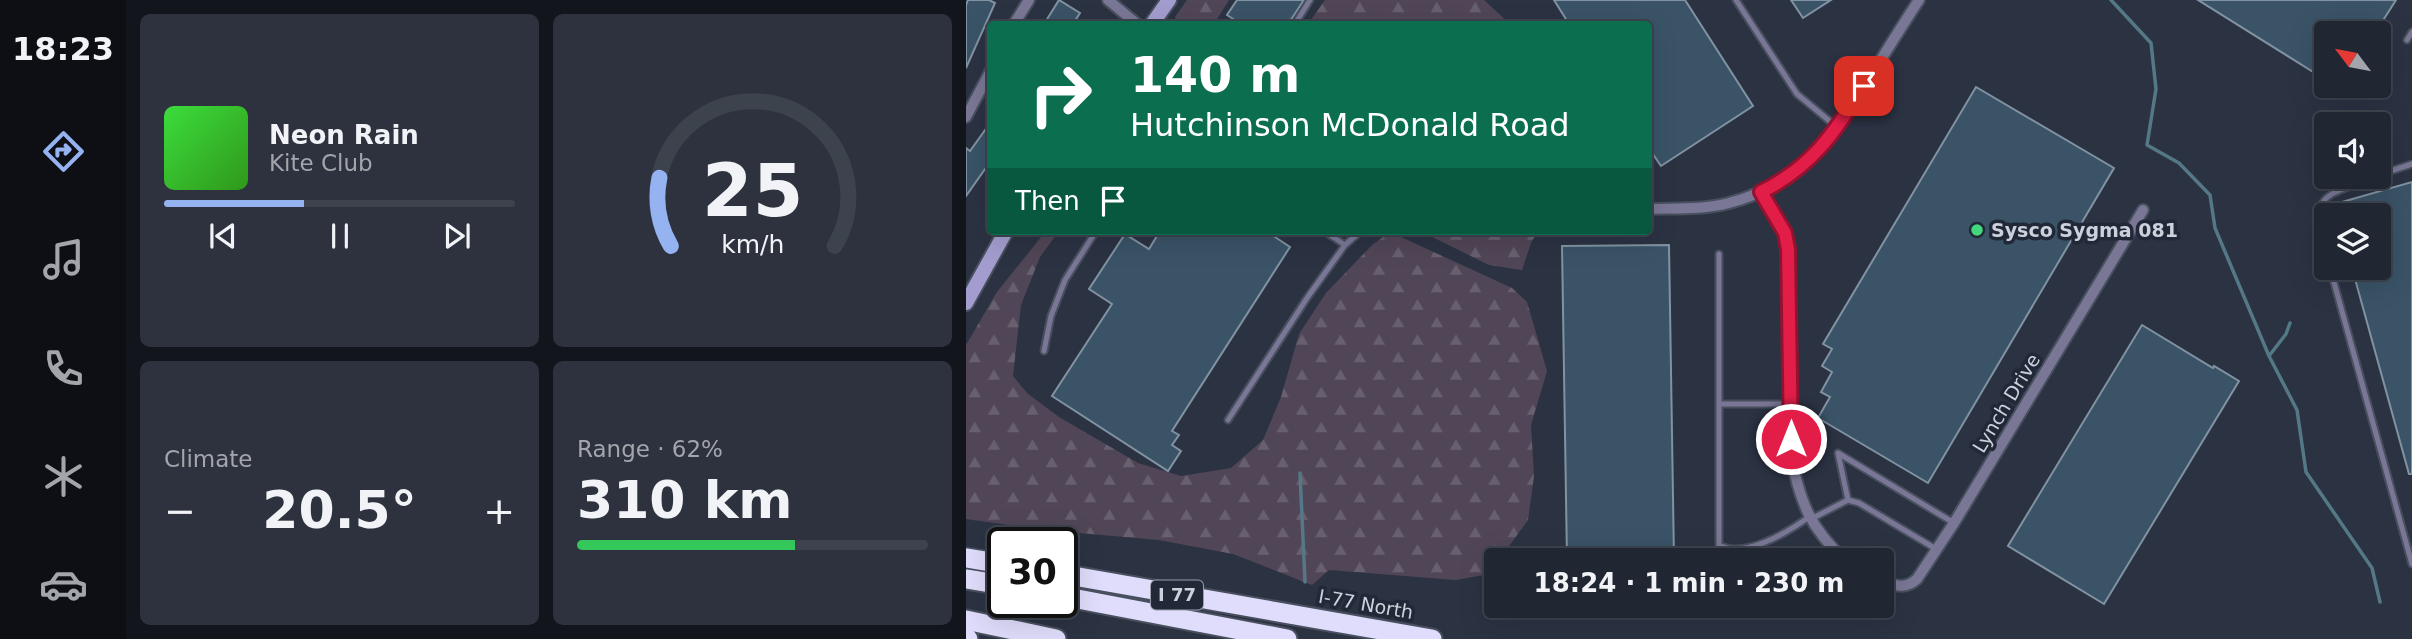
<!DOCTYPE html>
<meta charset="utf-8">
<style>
body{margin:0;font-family:"DejaVu Sans",sans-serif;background:#2d323e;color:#f1f3f6;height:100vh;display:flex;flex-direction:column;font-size:26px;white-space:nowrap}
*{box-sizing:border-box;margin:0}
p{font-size:23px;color:#a2a5ac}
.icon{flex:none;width:38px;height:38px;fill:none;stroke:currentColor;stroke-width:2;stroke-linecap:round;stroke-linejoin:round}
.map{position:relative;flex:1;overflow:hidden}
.details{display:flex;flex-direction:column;gap:14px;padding:14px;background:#12151c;width:840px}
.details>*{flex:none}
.banner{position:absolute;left:21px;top:21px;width:665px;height:214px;border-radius:7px;box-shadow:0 7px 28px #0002,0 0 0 2px #3d434d;background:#0b6e4f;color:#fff;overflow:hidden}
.needle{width:46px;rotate:302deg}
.buttons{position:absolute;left:1348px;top:21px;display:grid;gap:14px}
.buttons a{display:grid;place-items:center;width:77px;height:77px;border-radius:7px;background:#202632;box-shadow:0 7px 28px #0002,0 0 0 2px #3d434d;font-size:35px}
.speed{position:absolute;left:21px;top:527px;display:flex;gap:14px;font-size:35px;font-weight:700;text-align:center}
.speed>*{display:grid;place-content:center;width:91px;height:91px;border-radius:50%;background:#202632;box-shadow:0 7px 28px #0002,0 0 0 2px #3d434d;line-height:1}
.speed .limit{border:4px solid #111;border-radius:10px;background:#fff;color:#111}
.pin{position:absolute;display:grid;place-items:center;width:60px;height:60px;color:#fff;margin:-30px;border-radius:14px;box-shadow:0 4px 10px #0006}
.me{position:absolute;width:77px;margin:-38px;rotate:0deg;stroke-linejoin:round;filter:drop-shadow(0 0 5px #0008)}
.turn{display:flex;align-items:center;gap:24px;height:147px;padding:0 28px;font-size:32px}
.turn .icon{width:91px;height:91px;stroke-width:2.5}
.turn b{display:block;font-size:49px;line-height:60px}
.then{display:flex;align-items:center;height:66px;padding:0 28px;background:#0003;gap:14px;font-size:26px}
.big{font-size:52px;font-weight:800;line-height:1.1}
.details .tile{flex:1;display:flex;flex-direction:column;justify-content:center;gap:10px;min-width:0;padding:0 24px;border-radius:10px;background:#2d323e}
.details .dial{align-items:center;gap:0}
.dial svg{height:182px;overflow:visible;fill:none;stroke:#3d434d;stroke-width:7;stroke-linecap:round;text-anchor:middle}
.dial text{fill:#f1f3f6;stroke:none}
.song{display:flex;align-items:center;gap:21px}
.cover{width:84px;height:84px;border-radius:10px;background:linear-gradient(135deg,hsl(120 70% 55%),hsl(110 70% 35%))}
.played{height:7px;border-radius:4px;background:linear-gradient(90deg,#95b2f1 40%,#3d434d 40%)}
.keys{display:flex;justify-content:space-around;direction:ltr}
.heat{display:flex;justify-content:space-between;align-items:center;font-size:38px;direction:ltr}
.charge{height:10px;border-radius:5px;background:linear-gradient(90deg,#34c759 62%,#3d434d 0)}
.details .tiles{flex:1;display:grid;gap:14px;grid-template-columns:repeat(2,1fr)}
.trip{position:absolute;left:518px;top:548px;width:410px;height:70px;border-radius:7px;background:#202632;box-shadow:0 7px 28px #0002,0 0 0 2px #3d434d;font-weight:800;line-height:70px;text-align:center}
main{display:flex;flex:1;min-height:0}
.tab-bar{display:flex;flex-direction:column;width:126px;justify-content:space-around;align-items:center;background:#0d0f14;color:#a2a5ac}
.tab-bar .icon{width:49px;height:49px}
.tab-bar .current{color:#95b2f1}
.tab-bar b{font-size:32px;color:#f1f3f6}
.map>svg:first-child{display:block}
.forest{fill:url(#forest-firs)}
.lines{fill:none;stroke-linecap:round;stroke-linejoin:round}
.stream{stroke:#547885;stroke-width:3.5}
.building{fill:#3a5367;stroke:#8193a2;stroke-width:2}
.service-casing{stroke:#484f5e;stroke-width:9}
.minor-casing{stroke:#484f5e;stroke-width:14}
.secondary-casing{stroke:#484f5e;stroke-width:18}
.motorway-casing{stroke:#484f5e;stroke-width:23}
.service{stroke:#7a7796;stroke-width:5}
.minor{stroke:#7a7796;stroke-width:10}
.secondary{stroke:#a39dcf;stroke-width:14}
.motorway{stroke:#e0ddfc;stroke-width:19}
.route-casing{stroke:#92132f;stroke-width:18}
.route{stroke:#e11d48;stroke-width:12}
.poi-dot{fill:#42d77c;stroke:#212837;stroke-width:2.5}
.labels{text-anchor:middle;stroke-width:7;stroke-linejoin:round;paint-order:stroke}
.shield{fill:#212837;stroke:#999eaa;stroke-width:2}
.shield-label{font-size:18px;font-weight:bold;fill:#ccd1db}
.poi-label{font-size:19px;font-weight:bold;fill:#ccd1db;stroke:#212837;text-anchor:start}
.street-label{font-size:19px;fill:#ccd1db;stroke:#212837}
</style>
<main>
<nav class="tab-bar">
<b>18:23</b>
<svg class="icon current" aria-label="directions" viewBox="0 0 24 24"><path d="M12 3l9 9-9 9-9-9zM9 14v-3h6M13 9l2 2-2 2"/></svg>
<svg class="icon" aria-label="music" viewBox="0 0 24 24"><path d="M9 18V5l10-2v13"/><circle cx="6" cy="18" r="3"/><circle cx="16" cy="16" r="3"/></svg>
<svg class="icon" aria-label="phone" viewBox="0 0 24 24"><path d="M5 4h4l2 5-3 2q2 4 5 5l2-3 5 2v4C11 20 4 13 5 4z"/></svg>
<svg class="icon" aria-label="climate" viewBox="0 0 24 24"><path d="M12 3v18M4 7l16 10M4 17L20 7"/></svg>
<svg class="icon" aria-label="car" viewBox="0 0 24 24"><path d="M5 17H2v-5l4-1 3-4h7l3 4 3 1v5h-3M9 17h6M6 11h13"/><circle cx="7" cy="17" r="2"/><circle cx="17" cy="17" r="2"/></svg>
</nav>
<section class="details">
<div class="tiles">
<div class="tile">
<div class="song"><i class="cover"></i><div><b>Neon Rain</b><p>Kite Club</p></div></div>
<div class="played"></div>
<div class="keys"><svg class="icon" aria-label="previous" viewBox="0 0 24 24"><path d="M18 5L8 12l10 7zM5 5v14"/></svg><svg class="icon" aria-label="pause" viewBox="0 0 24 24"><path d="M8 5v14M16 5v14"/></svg><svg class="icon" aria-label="next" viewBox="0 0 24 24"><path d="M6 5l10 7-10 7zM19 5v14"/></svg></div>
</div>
<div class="tile dial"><svg viewBox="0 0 100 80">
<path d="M14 69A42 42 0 1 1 86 69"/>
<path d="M14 69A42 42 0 0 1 9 39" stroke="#95b2f1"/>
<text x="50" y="56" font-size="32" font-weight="700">25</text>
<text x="50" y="72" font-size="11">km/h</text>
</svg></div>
<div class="tile"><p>Climate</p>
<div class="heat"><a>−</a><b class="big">20.5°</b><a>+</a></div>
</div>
<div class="tile"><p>Range · 62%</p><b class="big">310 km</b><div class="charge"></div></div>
</div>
</section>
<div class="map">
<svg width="1446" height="639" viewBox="0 0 1446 639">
<defs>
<pattern id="forest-firs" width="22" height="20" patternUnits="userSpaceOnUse" patternTransform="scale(1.75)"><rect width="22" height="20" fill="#514657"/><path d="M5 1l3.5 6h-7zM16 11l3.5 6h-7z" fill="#69606f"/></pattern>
</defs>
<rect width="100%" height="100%" fill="#2b3242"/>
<path class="forest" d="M221,0H263L248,24H211L209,17Z
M359,0H518L544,24H342Z
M80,231H93L74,257L55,305L47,376L61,393L93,417L172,463L215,476L265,468L297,440L315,397L333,334L360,293L406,245L424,232L546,288L561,302L581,371L565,425L568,476L562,520L533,560H530L523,574L490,580L363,570L346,585L267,554L193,540L78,530L0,519V345L31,292Z
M454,231H572L565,243L556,270L523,265Z"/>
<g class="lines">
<path class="stream" d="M1145,0L1185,43L1190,89L1181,145L1213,163L1244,195L1249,228L1303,356L1331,410L1340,472L1406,568L1414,602
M1303,356L1320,334L1324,323
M334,473L339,582"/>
</g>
<path class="building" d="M2,0H23L29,3L0,68V5Z
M93,0L114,13L107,24H78Z
M271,0H338L322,24H275L261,15Z
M588,0H719L787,106L695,166L682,147V24H603Z
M825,0H865L837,18Z
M1232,0H1430L1409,33H1360V80Z
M1010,87L1148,168L962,483L852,418L864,397L855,392L866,372L856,366L866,349L857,344Z
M24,123V162L0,196V148L4,151Z
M1446,182V474H1443L1386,268H1412V215H1372L1369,204Z
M194,231H300L324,247L206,431L213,435L206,445L215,451L202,471L86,396L146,304L123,289L159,234L183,249Z
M703,245L708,560H601L596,246Z
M1176,325L1247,368L1248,366L1273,381L1138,604L1042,546Z"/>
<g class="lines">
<defs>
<path id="service" d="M770,0L831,94L872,128
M329,24L344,0
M1441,40L1446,32
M1412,175L1446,164
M358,231L379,245L395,231
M1360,251C1344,192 1357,198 1407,177
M753,254V545C778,559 822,532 843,517
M1364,268L1446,564
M78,351L85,316L99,280L130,231
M753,404H825
M262,420L341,298L379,245
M882,500L872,453L988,523
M845,519L882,500L893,503L970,549"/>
<path id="minor" d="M142,0L171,24
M48,24L63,0
M0,117L24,72
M795,192L819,233L822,249L825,456C834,502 844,528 879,560
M682,209C709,208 737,210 763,203C833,185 864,140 901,82C918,55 935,27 953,0
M915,582C929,585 939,590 951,579L988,523L1177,210"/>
<path id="secondary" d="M186,24L203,0
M0,303L40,231"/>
<path id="motorway" d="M0,558L37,564
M96,574L466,639
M0,579L37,585
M96,596L321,639
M0,620L90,639
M0,639H2"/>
</defs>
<use href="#service" class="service-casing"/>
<use href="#minor" class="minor-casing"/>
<use href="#secondary" class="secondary-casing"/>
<use href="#motorway" class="motorway-casing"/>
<use href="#service" class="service"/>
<use href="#minor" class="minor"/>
<use href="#secondary" class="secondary"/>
<use href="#motorway" class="motorway"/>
</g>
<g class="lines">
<defs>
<path id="route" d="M825,439L822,249L819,233L795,192C846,167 869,132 898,86"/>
</defs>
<use href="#route" class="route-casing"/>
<use href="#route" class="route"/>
</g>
<circle class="poi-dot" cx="1011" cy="230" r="7"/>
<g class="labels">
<rect class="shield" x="185" y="580.5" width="52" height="29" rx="5"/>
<g class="shield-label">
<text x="211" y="601">I 77</text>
</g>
<g class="poi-label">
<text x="1025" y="237">Sysco Sygma 081</text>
</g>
<g class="street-label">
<text transform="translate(1040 403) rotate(-59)" y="7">Lynch Drive</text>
<text transform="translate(400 604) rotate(10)" y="7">I-77 North</text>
</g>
</g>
</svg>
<div class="buttons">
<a><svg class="needle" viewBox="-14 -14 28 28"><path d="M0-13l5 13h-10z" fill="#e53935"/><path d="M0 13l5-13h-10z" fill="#a2a5ac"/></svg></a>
<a><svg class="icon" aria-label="sound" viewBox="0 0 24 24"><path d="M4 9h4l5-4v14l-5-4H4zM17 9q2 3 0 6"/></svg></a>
<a><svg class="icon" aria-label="layers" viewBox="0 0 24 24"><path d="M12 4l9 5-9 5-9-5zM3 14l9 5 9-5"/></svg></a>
</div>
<div class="speed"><div class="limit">30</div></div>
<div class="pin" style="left:898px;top:86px;background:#d93025"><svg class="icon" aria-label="arrive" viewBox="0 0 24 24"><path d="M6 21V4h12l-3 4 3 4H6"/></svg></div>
<svg class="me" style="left:825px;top:439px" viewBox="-20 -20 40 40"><circle r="17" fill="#e11d48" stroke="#fff" stroke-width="3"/><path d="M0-11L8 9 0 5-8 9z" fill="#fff"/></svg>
<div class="trip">18:24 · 1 min · 230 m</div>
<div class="banner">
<div class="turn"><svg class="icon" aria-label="right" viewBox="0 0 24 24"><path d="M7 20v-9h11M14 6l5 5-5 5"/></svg><div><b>140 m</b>Hutchinson McDonald Road</div></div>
<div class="then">Then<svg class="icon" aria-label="arrive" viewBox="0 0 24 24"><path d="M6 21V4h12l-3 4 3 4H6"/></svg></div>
</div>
</div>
</main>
